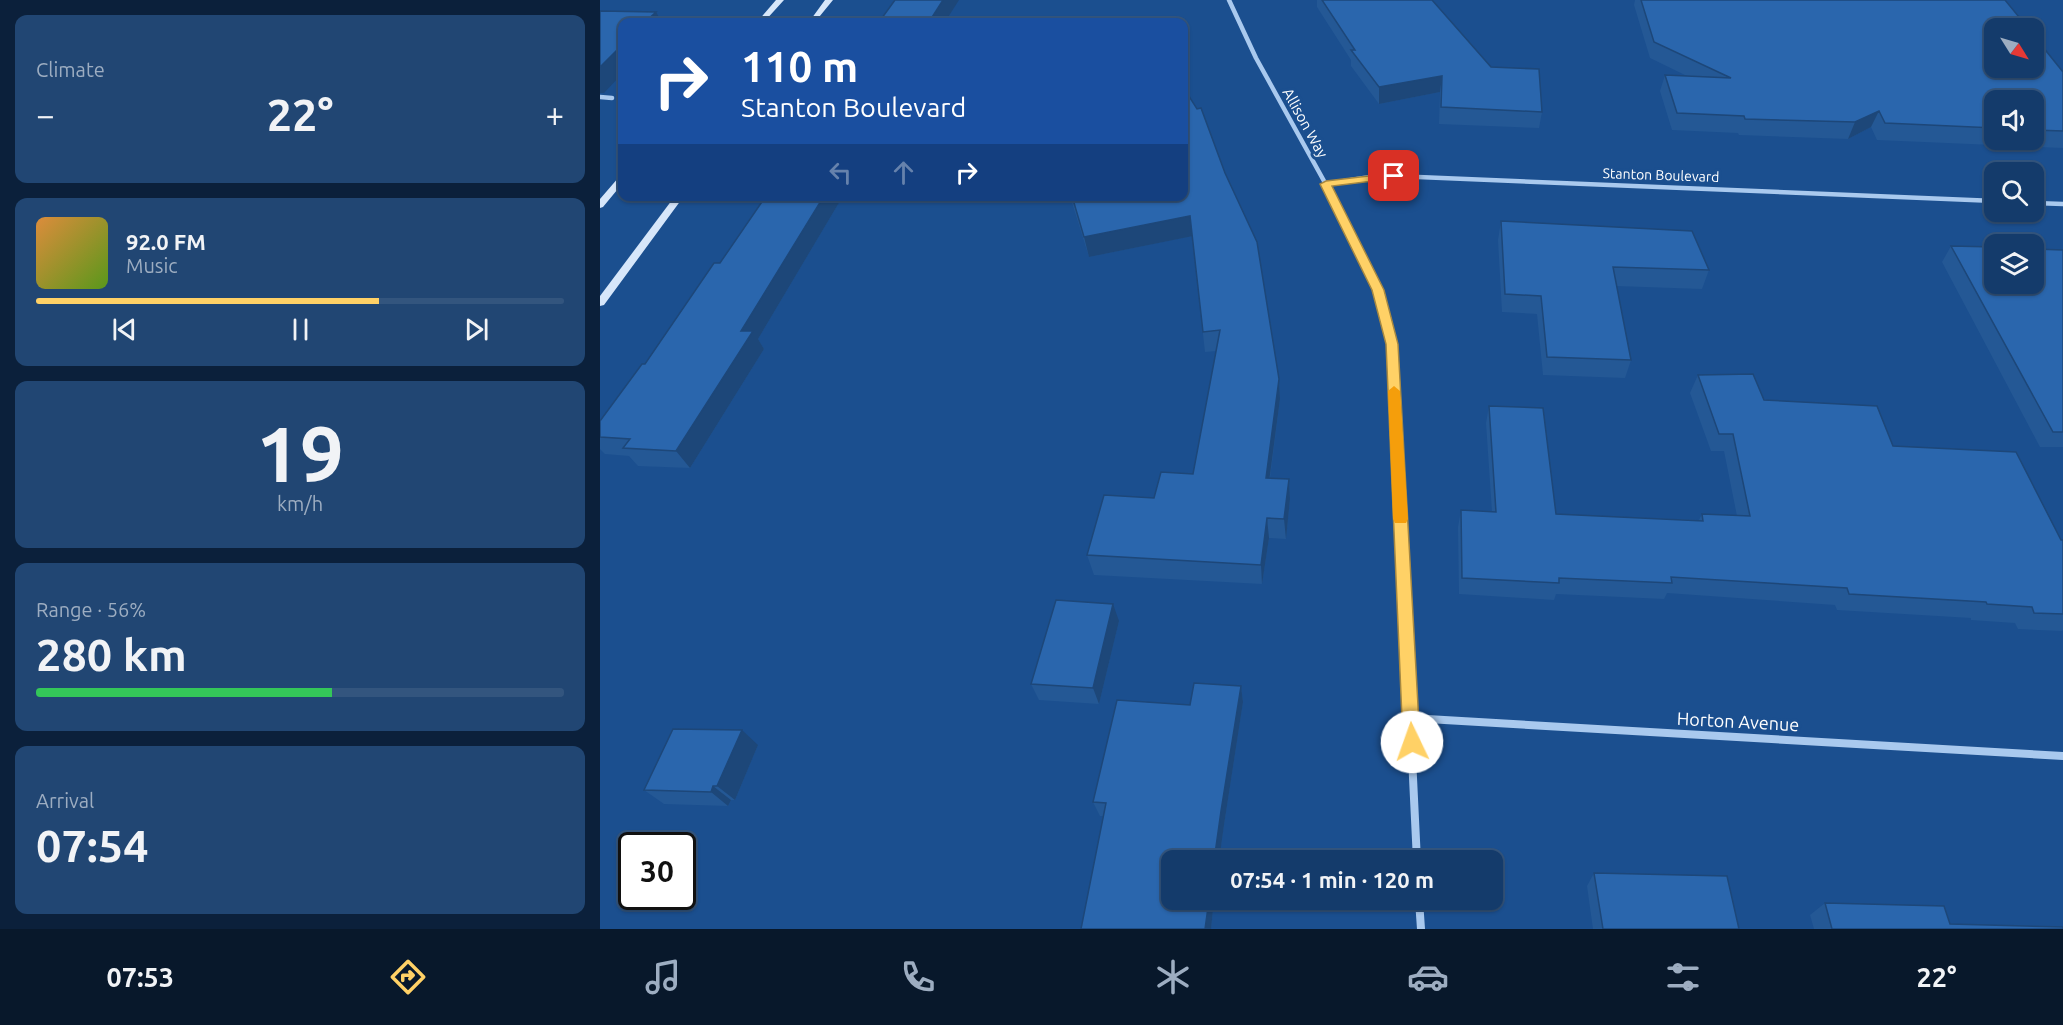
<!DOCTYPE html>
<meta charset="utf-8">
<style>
body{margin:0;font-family:Ubuntu,sans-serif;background:#214673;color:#f1f3f6;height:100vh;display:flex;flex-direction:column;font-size:22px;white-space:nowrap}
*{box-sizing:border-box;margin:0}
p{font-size:20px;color:#9dadc1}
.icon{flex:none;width:33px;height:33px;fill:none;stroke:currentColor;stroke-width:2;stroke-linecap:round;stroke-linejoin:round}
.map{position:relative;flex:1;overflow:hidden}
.drawer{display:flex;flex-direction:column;gap:15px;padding:15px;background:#0b203b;width:600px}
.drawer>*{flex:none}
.top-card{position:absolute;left:18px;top:18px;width:570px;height:183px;border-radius:12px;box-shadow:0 2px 4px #0004,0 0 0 2px #33557e;background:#1a4fa0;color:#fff;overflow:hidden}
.needle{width:39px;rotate:127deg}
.fabs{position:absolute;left:1384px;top:18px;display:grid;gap:12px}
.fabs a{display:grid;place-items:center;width:60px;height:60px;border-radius:12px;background:#143b6b;box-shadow:0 2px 4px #0004,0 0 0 2px #33557e;font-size:30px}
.speed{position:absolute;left:18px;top:832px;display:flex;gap:12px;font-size:30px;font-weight:700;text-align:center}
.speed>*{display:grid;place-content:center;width:78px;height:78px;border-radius:50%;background:#143b6b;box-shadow:0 2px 4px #0004,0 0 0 2px #33557e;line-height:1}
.speed .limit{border:3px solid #111;border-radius:9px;background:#fff;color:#111}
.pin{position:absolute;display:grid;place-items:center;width:51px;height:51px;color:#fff;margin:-26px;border-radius:12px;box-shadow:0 3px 9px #0006}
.me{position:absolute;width:66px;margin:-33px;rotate:357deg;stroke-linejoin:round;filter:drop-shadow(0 0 4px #0008)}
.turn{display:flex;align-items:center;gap:21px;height:126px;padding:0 24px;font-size:27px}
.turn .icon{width:78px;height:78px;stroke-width:2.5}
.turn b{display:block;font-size:42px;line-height:51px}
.lanes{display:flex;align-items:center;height:57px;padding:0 24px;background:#0003;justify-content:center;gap:30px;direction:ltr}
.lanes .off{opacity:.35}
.big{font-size:45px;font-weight:700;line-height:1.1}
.drawer .tile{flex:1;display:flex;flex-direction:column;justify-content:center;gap:9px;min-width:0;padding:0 21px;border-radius:12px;background:#214673}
.drawer .dial{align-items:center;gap:0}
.dial b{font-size:78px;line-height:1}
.song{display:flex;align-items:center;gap:18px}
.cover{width:72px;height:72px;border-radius:9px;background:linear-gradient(135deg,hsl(30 70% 55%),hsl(90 70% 35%))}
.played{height:6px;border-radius:3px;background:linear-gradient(90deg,#ffd166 65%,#33557e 65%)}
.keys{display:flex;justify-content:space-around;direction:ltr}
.heat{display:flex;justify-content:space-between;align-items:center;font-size:33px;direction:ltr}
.charge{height:9px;border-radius:4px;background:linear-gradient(90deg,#34c759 56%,#33557e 0)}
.trip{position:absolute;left:561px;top:850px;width:342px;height:60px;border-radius:12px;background:#143b6b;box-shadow:0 2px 4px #0004,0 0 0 2px #33557e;font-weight:700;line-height:60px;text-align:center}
.tab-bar{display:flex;height:96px;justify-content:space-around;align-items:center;background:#08182b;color:#9dadc1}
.tab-bar .icon{width:42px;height:42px}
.tab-bar .current{color:#ffd166}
.tab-bar b{font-size:27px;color:#f1f3f6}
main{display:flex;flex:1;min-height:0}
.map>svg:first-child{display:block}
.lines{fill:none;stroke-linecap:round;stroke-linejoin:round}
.minor-far2{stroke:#a9c9ee;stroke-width:4.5}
.minor-far1{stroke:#a9c9ee;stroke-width:5}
.minor{stroke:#a9c9ee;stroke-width:8}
.secondary{fill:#d6e6fa;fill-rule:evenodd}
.wall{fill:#245895;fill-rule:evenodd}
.shaded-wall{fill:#1d4779}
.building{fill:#2a66ad;stroke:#1d4779;stroke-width:1.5}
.route{fill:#ffd166;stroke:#a68842;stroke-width:1.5}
.slow{fill:#f59e0b}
.labels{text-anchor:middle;stroke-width:6;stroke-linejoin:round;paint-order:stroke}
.far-street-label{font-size:14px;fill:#fff;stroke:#1b4f8f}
.street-label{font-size:15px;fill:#fff;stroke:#1b4f8f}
.near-street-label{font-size:18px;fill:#fff;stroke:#1b4f8f}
</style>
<main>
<section class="drawer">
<div class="tile"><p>Climate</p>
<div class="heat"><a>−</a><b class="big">22°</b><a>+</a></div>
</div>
<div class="tile">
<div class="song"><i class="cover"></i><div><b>92.0 FM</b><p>Music</p></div></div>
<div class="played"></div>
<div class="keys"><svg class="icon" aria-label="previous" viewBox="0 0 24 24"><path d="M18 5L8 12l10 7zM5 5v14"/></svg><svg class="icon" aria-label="pause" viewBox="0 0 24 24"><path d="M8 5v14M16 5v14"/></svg><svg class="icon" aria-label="next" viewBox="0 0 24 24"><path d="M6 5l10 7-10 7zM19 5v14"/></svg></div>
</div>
<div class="tile dial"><b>19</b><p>km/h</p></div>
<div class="tile"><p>Range · 56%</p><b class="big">280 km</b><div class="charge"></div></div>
<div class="tile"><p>Arrival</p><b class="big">07:54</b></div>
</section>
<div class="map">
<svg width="1463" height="929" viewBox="0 0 1463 929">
<rect width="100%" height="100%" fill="#1b4f8f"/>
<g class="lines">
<path class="minor-far2" d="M629,0L656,58L750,228
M0,97L12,98
M726,184L776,176H794L1395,201
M1434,203L1463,204"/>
<path class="minor-far1" d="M749,227L778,290L792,344L801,530"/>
<path class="minor" d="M801,528L817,861
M810,718L1463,756
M819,900L821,929"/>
<path class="secondary" d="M176,0H184L164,22H157Z
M225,0H233L215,22H209Z
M22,176V184L3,207L0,208V199L19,177Z
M75,196H84L4,305L0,306V296Z"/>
</g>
<path class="wall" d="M717,0H832L891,67L942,112L939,128L839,124L840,92L779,104L751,66V60L717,7Z
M1035,0H1405L1463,72V148L1277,140L1271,127L1248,139L1139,135L1138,133L1072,130L1060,91L1065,75L1087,76L1050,58L1034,5ZM1395,100H1434V140H1395Z
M166,196H243L158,339L164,349L90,468L38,466L29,456L5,454L0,449V421L45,364L120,263Z
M470,196H584L679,379L680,399L670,478L689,479L690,499L686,539L669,538L662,584L494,575L487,555L554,498L593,474L616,351L605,352L592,236L489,257Z
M901,221L1109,270L1102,289L1016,286L1031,360L1025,378L943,375L937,314L902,312L898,240Z
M1351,246L1463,250V447H1440L1342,262Z
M1098,375L1293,446L1461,540H1463V630L1462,631L1418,629L1415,623L1371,620V618L1237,610L1235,605L1067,593L1064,599L956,594L954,600L859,594L858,527L861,510L892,512L886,423L889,406L956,514L1099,520L1102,514L1137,516L1124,451H1111L1090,393Z
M519,621L499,704L439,700L431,684Z
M641,686L643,702L624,825L619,861H572L614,900L611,929H481L503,816H500L493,802Z
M158,745L135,800H131L128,806L64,804L44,790Z
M994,873L1139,929H993L987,886Z
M1225,903L1350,924L1463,929H1214L1210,915Z"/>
<path class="shaded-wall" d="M343,0H359L345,22H329Z
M56,12L62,22H45Z
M22,45V74L4,93H0V67Z
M842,76L840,92L779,104V87Z
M1279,111L1271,127L1248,139L1255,122Z
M224,196H243L158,339L164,349L90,468L76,451L141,331Z
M590,216L593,236L489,257L484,237Z
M679,379L680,399L667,497L666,478Z
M689,479L690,499L686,539L684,519Z
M667,518L669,538L662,584L661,565Z
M513,604L519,621L499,704L493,688Z
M641,686L643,702L624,825L619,861H614L621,811Z
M142,730L158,745L135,800L117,786Z
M113,786L131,800L128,806L111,792Z
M609,900H614L611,929H605Z"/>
<path class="building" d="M295,0H343L329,22H279Z
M722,0H832L891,67L939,69L942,112L841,107L842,76L779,87L751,50H755Z
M1041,0H1405L1428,28H1395V68H1434V36L1463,72V131L1434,130V100H1395V128L1285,123L1279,111L1255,122L1145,119L1144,116L1077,113L1065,75L1131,78L1054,42Z
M0,11L56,12L45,22H22V45L0,67Z
M584,83L590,98L597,109L601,108L625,173L657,242L679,379L666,478L689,479L684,519L667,518L661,565L487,555L504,495L554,498L561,472L593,474L620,330L603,332L590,216L484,237L472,196H584Z
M166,196H224L141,331H153L76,451L23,448L30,439L0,437V421L42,364H45L114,263H120Z
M901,221L1092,231L1109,270L1013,267L1031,360L947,357L941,296L905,294Z
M1351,246L1395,247V284H1434V249L1463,250V432H1453Z
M1153,374L1164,400L1277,406L1293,446L1416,452L1461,540H1463V614L1434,613L1432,607L1387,604L1386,602L1249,594L1247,588L1071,577L1072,583L959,578V583L862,578L861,510L896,512L889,406L943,408L956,514L1103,521L1102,514L1150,516L1133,434H1119L1098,375Z
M456,600L513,604L493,688L431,684Z
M594,683L641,686L621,811L614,861H572V900H609L605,929H481L506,803L493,802L517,700L590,705Z
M73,729L142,730L117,786H113L111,792L44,790Z
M994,873L1127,876L1139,929H1003Z
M1225,903L1344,906L1350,924L1463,927V929H1232Z"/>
<path class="route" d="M794,173L799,176L797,178L732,186L784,290L798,344L820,742L818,748L812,750L806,748L803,742L786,344L772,290L720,184L726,181Z"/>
<path class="slow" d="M794,386L800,391L808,519L806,523H795L793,519L788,391Z"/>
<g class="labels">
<g class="far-street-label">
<text transform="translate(1061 175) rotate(2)" y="5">Stanton Boulevard</text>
</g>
<g class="street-label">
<text transform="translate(705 123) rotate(61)" y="5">Allison Way</text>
</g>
<g class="near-street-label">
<text transform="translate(1138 722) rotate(3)" y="6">Horton Avenue</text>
</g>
</g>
</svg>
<div class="fabs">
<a><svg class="needle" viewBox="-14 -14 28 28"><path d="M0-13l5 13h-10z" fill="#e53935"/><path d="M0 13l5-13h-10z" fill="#9dadc1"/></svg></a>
<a><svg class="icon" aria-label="sound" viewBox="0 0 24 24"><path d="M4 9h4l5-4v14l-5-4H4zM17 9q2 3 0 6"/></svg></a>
<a><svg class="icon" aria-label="search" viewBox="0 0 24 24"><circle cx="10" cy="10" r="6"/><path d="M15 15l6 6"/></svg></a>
<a><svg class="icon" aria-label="layers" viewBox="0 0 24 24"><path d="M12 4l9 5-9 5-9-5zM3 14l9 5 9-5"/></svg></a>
</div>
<div class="speed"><div class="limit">30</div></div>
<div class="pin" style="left:794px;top:176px;background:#d93025"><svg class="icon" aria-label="arrive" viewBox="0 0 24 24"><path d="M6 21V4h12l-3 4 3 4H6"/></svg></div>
<svg class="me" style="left:812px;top:742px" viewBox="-20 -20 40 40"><circle r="19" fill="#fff"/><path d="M0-13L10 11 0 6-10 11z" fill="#ffd166"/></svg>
<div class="trip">07:54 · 1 min · 120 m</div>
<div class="top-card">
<div class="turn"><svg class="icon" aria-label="right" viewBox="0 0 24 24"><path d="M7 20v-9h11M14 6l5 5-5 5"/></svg><div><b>110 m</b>Stanton Boulevard</div></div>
<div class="lanes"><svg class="icon off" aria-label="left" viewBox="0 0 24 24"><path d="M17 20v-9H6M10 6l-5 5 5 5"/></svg><svg class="icon off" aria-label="ahead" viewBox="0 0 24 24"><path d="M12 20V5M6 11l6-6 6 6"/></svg><svg class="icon" aria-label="right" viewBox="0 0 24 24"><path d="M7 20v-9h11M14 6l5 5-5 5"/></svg></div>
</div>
</div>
</main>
<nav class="tab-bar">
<b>07:53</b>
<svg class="icon current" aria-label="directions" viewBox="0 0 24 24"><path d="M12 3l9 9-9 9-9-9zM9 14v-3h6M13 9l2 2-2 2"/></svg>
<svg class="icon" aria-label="music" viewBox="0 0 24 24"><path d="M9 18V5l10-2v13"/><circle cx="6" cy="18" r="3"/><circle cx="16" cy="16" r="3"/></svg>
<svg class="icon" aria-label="phone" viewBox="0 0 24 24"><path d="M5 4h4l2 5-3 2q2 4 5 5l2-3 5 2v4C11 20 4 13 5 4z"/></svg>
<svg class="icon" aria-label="climate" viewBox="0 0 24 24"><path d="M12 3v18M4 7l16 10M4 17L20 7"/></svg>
<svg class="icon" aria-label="car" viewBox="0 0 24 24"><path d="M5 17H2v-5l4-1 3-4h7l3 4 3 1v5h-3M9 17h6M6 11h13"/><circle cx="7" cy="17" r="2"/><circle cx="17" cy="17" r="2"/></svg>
<svg class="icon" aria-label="filters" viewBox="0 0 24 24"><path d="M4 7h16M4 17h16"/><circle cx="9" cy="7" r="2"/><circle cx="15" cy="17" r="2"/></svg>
<b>22°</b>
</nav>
